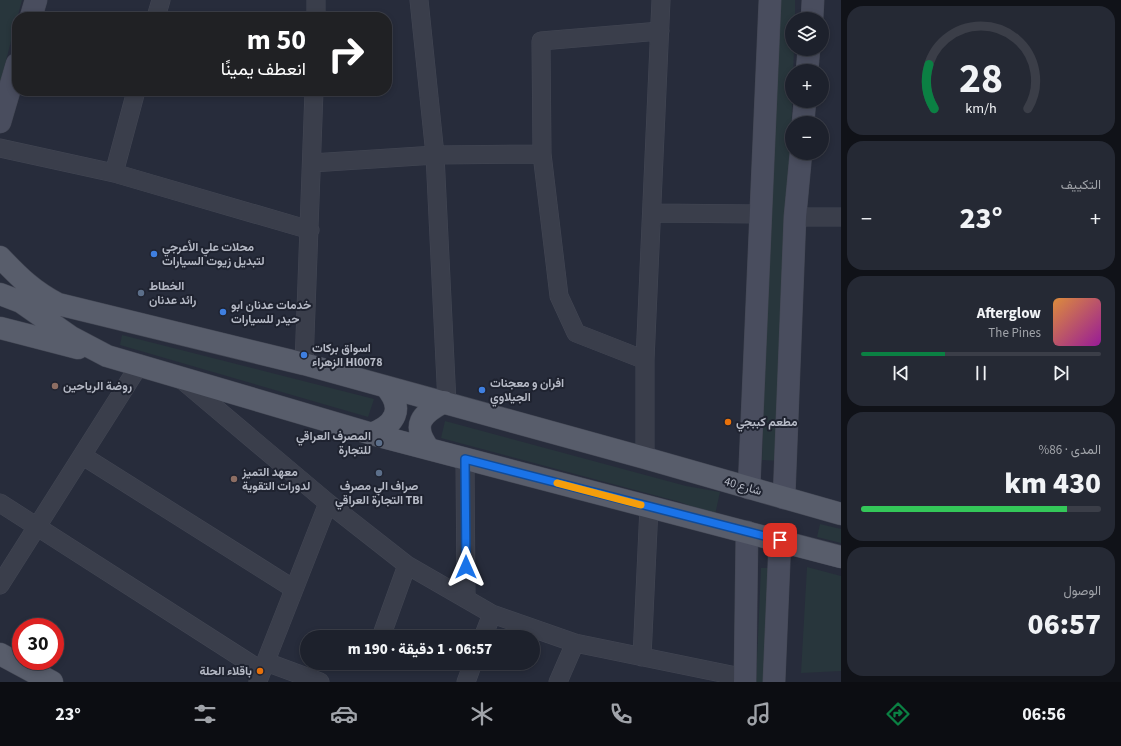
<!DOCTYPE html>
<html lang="ar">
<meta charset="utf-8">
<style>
body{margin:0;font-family:"Source Sans 3",Vazirmatn,sans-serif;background:#252934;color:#f1f3f6;direction:rtl;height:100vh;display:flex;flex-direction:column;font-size:15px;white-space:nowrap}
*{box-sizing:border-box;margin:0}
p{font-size:13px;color:#a0a3a9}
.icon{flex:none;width:22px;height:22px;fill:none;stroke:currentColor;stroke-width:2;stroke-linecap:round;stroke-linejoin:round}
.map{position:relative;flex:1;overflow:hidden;direction:ltr}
.sheet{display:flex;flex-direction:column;gap:6px;padding:6px;background:#101218;width:280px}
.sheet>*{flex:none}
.hud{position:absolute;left:12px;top:12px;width:380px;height:84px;border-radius:16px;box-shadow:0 2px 6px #0003,0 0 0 1px #3b3e48;direction:rtl;background:#202124;color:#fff;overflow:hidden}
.tools{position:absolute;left:785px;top:12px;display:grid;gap:8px}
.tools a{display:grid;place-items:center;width:44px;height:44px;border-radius:50%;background:#1d212c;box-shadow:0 2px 6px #0003,0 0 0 1px #3b3e48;font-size:20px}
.speed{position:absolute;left:12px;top:618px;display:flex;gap:8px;font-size:20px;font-weight:700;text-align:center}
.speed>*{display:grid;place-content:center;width:52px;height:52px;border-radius:50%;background:#1d212c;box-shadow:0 2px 6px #0003,0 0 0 1px #3b3e48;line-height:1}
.speed .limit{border:6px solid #d22;background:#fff;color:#111}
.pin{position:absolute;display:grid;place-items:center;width:34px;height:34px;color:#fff;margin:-17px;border-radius:8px;box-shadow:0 2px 6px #0006}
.me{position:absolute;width:44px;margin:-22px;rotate:0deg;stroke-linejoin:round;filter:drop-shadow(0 0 3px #0008)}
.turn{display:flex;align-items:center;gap:14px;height:84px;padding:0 20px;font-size:18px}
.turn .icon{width:52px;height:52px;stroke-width:2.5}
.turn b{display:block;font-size:28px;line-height:34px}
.big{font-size:30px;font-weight:800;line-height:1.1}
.sheet .widget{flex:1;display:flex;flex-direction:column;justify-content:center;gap:6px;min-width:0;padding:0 14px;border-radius:16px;background:#252934}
.sheet .dial{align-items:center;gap:0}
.dial svg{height:104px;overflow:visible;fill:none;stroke:#3b3e48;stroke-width:7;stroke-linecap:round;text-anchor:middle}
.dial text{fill:#f1f3f6;stroke:none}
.song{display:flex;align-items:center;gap:12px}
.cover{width:48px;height:48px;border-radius:6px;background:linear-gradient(135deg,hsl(30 70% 55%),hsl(300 70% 35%))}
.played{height:4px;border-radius:2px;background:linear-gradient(90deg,#0b8043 35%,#3b3e48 35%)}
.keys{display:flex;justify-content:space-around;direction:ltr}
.heat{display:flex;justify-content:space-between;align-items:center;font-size:22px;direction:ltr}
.charge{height:6px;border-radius:3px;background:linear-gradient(90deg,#34c759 86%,#3b3e48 0)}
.trip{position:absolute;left:300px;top:630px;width:240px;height:40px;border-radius:20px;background:#1d212c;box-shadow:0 2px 6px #0003,0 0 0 1px #3b3e48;font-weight:800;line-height:40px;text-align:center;direction:rtl}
.tab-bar{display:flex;height:64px;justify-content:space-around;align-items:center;background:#0c0d12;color:#a0a3a9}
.tab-bar .icon{width:28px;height:28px}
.tab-bar .on{color:#0b8043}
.tab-bar b{font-size:18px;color:#f1f3f6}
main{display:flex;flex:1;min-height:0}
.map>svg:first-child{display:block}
.green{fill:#28363c}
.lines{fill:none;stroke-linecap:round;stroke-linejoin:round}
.street-casing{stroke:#434754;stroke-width:19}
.secondary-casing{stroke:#434754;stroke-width:23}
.primary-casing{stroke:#434754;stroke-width:23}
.street{stroke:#3a3e4b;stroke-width:18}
.secondary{stroke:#494d5e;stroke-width:22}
.primary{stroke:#585d6b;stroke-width:22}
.route-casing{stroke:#114b97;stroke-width:10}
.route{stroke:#1a73e8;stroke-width:7}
.slow{stroke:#f59e0b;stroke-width:7}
.shop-dot{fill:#3f7fe0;stroke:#1f2330;stroke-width:1.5}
.service-dot{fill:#5c6f8a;stroke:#1f2330;stroke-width:1.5}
.education-dot{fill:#8d6e63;stroke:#1f2330;stroke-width:1.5}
.food-dot{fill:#e8710a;stroke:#1f2330;stroke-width:1.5}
.labels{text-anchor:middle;stroke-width:4;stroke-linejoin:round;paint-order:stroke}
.poi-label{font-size:12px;font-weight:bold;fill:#b6bac6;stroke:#1f2330;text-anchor:start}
.street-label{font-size:12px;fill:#b6bac6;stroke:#1f2330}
</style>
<main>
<section class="sheet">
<div class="widget dial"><svg viewBox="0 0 100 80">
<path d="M14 69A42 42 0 1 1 86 69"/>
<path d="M14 69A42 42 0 0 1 10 35" stroke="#0b8043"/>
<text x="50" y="56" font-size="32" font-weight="700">28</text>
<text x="50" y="72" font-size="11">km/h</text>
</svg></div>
<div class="widget"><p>التكييف</p>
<div class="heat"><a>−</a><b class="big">23°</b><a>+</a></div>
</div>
<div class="widget">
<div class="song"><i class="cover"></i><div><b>Afterglow</b><p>The Pines</p></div></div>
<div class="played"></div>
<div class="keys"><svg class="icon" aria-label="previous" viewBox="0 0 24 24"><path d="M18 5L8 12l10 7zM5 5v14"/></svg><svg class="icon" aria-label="pause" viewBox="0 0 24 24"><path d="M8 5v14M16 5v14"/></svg><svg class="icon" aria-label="next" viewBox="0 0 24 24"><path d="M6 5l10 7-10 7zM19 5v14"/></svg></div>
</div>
<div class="widget"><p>المدى · 86%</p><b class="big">430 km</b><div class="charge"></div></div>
<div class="widget"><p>الوصول</p><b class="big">06:57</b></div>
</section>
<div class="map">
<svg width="841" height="682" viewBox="0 0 841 682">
<rect width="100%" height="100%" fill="#272c3b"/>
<path class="green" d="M0,0H22L0,83Z
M776,0H795V19H792V49H794L780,461L762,460Z
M122,335L374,399L368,417L120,345Z
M445,421L686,486L720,492L715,515L680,502L441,438Z
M820,524L841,529V543L817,537Z
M807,567L841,576V671L801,673Z
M761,568H776L773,682H756Z"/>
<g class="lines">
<defs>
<path id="street" d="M419,0L435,155L447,403
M156,17L161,0
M316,17V0
M0,148L114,173L310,230
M312,163L435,155L542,154
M114,173L136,91
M652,213L760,214
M795,217H841
M645,360L576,333L559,296L542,154L541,41L660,31
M304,364L314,91
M181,379L328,503L407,565L492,614L575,643L746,678
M83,456L294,589
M645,458V360L661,0
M465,459L466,597
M0,503L262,671
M0,585L140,364
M381,637L407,565
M483,637L492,614
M642,657L649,507
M266,662L320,682
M258,681L328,503
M466,682L473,663
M558,682L575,643"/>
<path id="secondary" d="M31,17L36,0
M812,19L813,0
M807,71L809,49
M0,122L17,64
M803,123L805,101
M749,488L770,0
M784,498L795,217L801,153
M745,682L747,532
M774,682L780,540"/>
<path id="primary" d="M0,257C19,277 33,291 58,304L304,364L645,458L841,514
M0,294L21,302L71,337L107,356L379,436L841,557
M0,328L78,348
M371,434C395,425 405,409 386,387
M429,449C411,425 421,414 444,402
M0,654L52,682"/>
</defs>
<use href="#street" class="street-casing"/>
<use href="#secondary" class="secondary-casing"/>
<use href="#primary" class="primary-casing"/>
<use href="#street" class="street"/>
<use href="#secondary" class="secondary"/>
<use href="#primary" class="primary"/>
</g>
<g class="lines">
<defs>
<path id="route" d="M466,567L465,459L780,540"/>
</defs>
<use href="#route" class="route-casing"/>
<use href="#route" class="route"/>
<path class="slow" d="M557,483L641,505"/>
</g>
<g class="shop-dot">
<circle cx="154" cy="254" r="4"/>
<circle cx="223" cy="312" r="4"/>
<circle cx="304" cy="355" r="4"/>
<circle cx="482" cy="390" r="4"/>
</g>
<g class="service-dot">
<circle cx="141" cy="293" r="4"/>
<circle cx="379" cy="443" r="4"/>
<circle cx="379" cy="473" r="4"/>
</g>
<g class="education-dot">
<circle cx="55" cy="386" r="4"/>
<circle cx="234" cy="479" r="4"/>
</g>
<g class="food-dot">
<circle cx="728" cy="422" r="4"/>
<circle cx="260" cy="671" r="4"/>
</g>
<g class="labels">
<g class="poi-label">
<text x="162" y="251">محلات علي الأعرجي<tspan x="162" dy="14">لتبديل زيوت السيارات</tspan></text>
<text x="149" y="290">الخطاط<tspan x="149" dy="14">رائد عدنان</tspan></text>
<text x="231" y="309">خدمات عدنان ابو<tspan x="231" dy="14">حيدر للسيارات</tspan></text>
<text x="312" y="352">اسواق بركات<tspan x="312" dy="14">الزهراء Hl0078</tspan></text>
<text x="490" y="387">افران و معجنات<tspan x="490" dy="14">الجيلاوي</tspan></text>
<text x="63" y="390">روضة الرياحين</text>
<text x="736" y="426">مطعم كببجي</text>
<text x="371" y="440" text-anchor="end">المصرف العراقي<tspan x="371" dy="14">للتجارة</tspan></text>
<text x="242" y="476">معهد التميز<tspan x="242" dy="14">لدورات التقوية</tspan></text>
<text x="379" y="490" text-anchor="middle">صراف الي مصرف<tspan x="379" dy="14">التجارة العراقي TBI</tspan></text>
<text x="252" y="675" text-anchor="end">باقلاء الحلة</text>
</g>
<g class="street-label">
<text transform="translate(743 486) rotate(16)" y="4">شارع 40</text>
</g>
</g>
</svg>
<div class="tools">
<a><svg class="icon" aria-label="layers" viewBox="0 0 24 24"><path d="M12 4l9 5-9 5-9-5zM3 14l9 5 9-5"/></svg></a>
<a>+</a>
<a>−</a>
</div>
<div class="speed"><div class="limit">30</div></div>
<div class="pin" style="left:780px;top:540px;background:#d93025"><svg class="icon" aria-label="arrive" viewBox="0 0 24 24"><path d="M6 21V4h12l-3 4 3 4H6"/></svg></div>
<svg class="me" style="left:466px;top:567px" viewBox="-20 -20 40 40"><path d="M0-17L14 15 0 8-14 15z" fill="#1a73e8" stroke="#fff" stroke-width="4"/></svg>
<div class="trip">06:57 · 1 دقيقة · 190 m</div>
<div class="hud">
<div class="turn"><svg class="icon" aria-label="right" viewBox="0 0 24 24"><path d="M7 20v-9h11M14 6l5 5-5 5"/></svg><div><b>50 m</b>انعطف يمينًا</div></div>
</div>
</div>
</main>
<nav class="tab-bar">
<b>06:56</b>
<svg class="icon on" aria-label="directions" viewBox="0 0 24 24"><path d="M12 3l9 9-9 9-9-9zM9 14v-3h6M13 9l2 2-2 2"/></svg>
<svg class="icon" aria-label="music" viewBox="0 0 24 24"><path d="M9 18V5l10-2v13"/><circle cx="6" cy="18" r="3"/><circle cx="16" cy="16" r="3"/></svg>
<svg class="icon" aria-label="phone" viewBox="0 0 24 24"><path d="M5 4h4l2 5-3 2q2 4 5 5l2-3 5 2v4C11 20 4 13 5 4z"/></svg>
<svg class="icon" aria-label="climate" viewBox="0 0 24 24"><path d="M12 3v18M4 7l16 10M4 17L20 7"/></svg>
<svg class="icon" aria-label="car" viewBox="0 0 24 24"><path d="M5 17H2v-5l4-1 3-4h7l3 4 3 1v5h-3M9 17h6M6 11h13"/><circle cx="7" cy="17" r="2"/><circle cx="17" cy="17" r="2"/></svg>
<svg class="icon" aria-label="filters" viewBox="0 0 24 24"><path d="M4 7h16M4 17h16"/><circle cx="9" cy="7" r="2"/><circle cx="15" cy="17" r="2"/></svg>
<b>23°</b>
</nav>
